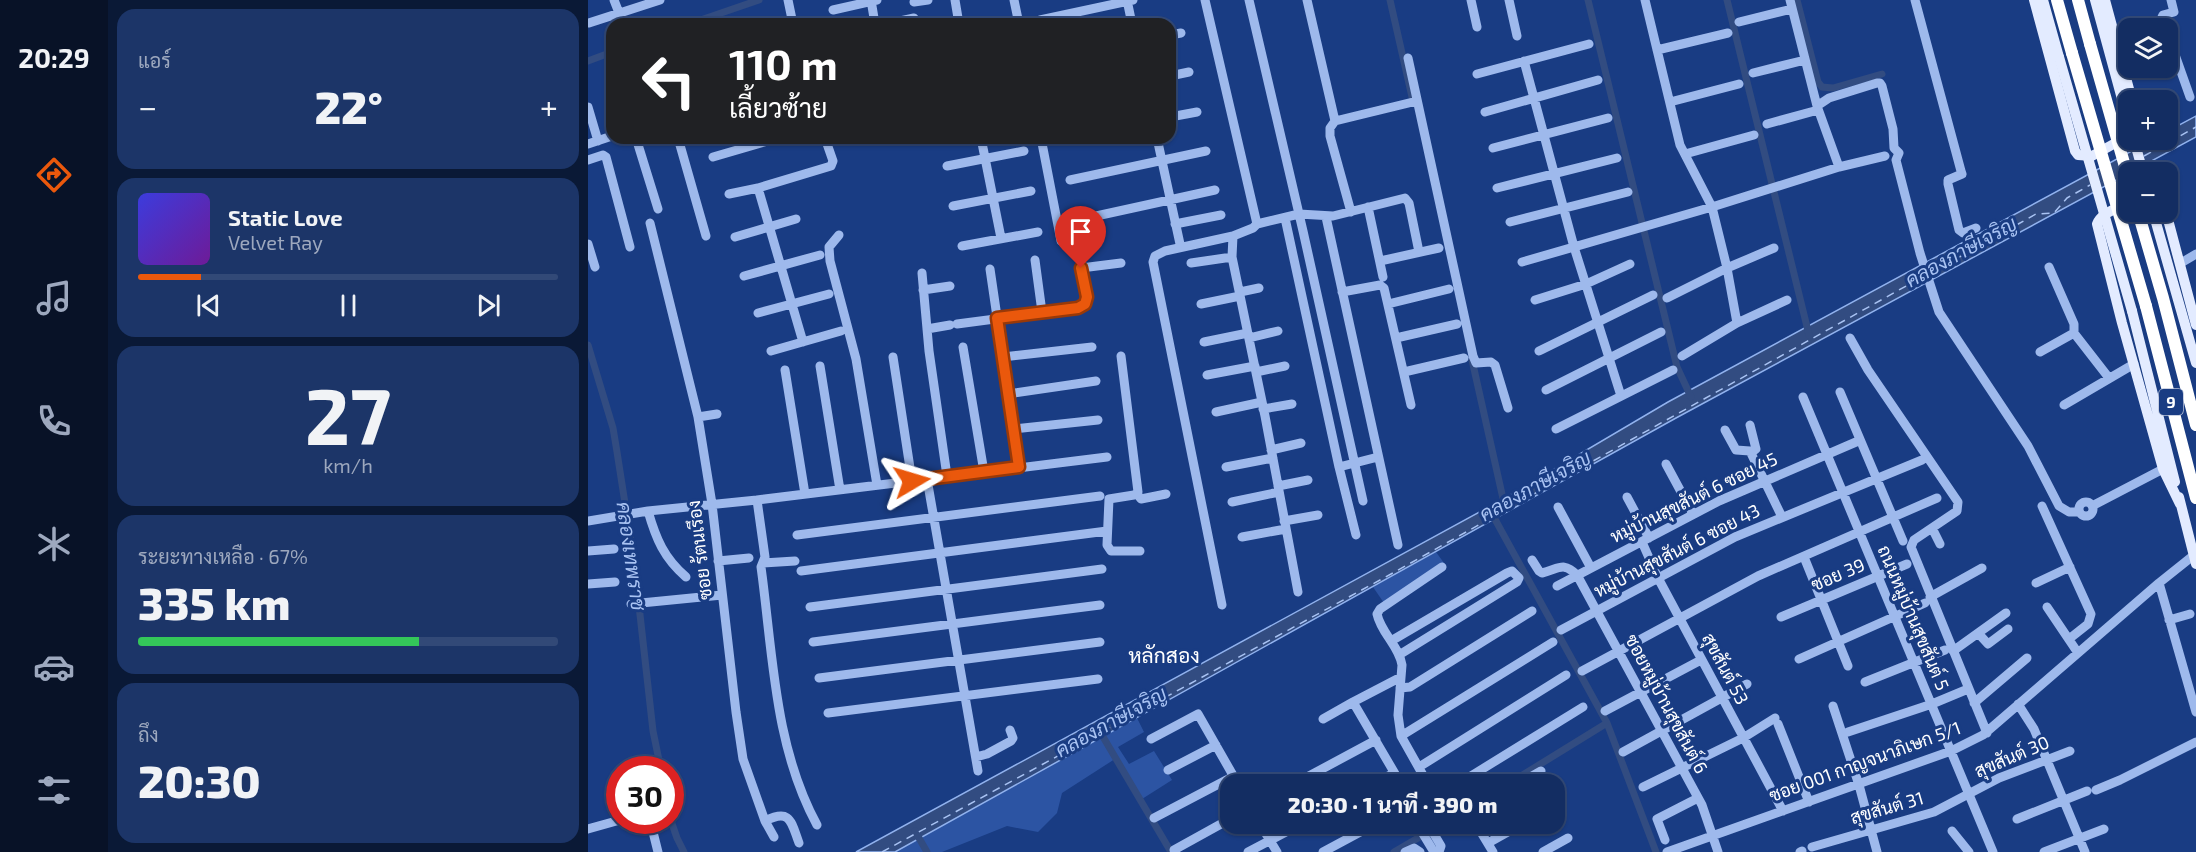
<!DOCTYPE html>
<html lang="th">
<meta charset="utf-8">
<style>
body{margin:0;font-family:"Exo 2",Sarabun,sans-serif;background:#1c3568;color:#f1f3f6;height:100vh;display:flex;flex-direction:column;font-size:22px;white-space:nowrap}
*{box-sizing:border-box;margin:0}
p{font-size:20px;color:#9da8be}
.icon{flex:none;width:33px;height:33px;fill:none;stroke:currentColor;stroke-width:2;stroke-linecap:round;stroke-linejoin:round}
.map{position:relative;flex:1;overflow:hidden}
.panel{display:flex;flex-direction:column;gap:9px;padding:9px;background:#0a1936;width:480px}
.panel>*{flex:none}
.hud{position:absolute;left:18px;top:18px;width:570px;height:126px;border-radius:18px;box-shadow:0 2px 4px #0004,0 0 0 2px #324977;background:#202124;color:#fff;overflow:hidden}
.controls{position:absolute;left:1530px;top:18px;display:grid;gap:12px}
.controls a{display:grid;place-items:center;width:60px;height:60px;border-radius:12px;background:#132d62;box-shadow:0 2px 4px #0004,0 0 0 2px #324977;font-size:30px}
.speed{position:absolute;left:18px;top:756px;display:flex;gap:12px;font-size:30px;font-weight:700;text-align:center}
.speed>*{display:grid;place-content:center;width:78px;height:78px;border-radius:50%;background:#132d62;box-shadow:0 2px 4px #0004,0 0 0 2px #324977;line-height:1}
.speed .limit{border:9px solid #d22;background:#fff;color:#111}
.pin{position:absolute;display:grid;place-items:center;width:51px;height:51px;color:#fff;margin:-62px -26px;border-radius:50% 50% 50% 0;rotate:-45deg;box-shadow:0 0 6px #0007}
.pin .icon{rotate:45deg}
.me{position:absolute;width:66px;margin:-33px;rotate:83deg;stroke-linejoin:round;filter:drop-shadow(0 0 4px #0008)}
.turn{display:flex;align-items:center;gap:21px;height:126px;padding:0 24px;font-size:27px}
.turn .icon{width:78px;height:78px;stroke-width:2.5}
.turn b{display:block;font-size:42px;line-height:51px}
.big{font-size:45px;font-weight:800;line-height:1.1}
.panel .tile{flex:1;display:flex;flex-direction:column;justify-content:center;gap:9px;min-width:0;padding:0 21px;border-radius:18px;background:#1c3568}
.panel .dial{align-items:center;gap:0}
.dial b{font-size:78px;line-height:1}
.song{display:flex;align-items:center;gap:18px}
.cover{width:72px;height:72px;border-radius:9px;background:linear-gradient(135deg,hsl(240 70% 55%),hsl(280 70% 35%))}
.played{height:6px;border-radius:3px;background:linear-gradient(90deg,#ea580c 15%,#324977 15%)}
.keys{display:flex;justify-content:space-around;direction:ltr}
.heat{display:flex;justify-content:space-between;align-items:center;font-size:33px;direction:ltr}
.charge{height:9px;border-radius:4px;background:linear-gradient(90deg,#34c759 67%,#324977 0)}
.trip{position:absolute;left:632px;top:774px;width:345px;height:60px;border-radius:18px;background:#132d62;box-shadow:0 2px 4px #0004,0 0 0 2px #324977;font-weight:800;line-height:60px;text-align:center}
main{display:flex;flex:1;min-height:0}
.tabs{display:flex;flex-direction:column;width:108px;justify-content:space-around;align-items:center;background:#081227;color:#9da8be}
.tabs .icon{width:42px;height:42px}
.tabs .selected{color:#ea580c}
.tabs b{font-size:27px;color:#f1f3f6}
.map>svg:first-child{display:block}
.green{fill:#2c54a3}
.water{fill:#324c81;stroke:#91b2ee;stroke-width:1.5}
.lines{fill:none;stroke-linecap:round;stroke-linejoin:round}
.canal{stroke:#324c81;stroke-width:7}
.ferry{stroke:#a9c3f3;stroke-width:1.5;stroke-dasharray:8 6;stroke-linecap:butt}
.minor{stroke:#9eb9ec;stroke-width:9}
.major{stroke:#e3ebff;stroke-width:10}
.highway{stroke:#fff;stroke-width:12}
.major-bridge{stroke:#e3ebff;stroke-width:10}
.highway-bridge{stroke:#fff;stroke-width:12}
.route-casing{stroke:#983908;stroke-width:15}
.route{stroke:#ea580c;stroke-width:10}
.labels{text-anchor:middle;stroke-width:6;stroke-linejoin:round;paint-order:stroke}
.shield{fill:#193c83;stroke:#bac4da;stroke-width:1.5}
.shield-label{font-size:16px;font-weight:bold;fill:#fff}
.street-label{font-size:18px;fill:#fff;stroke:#193c83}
.water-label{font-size:20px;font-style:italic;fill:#a9c3f3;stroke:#193c83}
.quarter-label{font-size:21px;fill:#fff;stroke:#193c83}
</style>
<main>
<nav class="tabs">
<b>20:29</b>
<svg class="icon selected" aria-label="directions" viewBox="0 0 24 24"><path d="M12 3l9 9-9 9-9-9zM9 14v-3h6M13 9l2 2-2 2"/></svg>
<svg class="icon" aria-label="music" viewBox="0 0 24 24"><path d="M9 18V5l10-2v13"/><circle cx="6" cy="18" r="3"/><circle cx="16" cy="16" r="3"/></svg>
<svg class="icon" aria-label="phone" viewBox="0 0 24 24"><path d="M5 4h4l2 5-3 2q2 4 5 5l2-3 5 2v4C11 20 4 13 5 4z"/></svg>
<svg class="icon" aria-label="climate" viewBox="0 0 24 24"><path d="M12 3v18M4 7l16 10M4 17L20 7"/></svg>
<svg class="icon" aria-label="car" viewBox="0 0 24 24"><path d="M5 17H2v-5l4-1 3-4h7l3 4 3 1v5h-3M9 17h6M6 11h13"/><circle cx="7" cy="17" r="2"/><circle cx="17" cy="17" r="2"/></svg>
<svg class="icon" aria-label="filters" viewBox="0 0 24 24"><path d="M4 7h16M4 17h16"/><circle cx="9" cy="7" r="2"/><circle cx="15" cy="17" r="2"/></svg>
</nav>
<section class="panel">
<div class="tile"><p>แอร์</p>
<div class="heat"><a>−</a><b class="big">22°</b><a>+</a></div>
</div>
<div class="tile">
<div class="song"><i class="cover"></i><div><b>Static Love</b><p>Velvet Ray</p></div></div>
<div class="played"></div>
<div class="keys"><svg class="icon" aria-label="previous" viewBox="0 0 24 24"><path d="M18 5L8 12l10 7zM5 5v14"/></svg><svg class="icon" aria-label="pause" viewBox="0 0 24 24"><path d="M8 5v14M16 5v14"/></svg><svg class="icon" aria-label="next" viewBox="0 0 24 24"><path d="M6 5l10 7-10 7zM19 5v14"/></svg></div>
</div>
<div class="tile dial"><b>27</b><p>km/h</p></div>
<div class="tile"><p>ระยะทางเหลือ · 67%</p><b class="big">335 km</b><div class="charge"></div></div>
<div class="tile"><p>ถึง</p><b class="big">20:30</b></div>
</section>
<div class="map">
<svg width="1608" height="852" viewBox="0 0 1608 852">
<rect width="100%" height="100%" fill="#193c83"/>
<path class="green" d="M848,552L856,563L796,603L785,587Z
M549,718L556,732L530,747L541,764L566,751L584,780L554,799L530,757L474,793L469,813L450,832L419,826L354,852H307Z"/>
<path class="water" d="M1608,116V137L1088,418L307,852H268L919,497L1080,402L1564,140H1580V131Z"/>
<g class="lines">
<path class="canal" d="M802,0L824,97
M1000,0L1089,367L1103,397
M1139,0L1221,335
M1209,0L1230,82L1234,87L1245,88L1294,74
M101,24L171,0
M0,61L24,52
M0,345L25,428L29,452L46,561L65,731L73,770
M884,360L916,503
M903,512L1019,723L1068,852
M511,730L583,852
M920,784L1019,723
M82,818L89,838L96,852
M327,831L339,852
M806,852L854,824"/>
<path class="ferry" d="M1556,156L1608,127
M1343,273L1448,214L1466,213L1479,198L1502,185
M294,852L803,574L1336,276"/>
<path class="minor" d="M26,0L35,23
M200,0L205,24
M283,0L287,24
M367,0L371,24
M426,0L431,24
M539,0L544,24
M617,0L669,224L711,214L745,216L817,198L821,203L831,252
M661,0L715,231L775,501
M719,0L747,121L829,101
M883,0L889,27
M921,0L929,36
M1057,0L1092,145L1124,207L1139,268L1149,323
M1202,0L1229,106L1251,167
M1327,0L1373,171L1374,174L1360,180V184L1371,230L1375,233L1388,228
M326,2L340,0
M245,10L289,0
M452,20L545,0
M1151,22L1204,9
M1,23L72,0
M298,24L326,18
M1577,28L1574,17L1575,15L1586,12L1583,0
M582,35L593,33
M1580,35L1602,97
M1069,50L1140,33
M820,58L885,356L888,363L903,362L907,365L920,408
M936,61L986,247L1033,396
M1165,73L1217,60
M889,74L1001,44
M582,76L601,72
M1082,102L1151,84
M1229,106L1241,98L1289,83H1292L1294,86L1305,129L1306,148L1311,153L1308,160L1332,253L1351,312L1440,446L1471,506L1481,512H1491
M0,107L10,141
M897,112L1010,80
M582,117L609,112
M747,121L742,128V136L763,212
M1179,124L1230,110
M48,138L70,209
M90,138L118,236
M393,138L413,238
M453,138L473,241
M569,138L592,244
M475,140L484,138
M0,144L24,136
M905,148L1020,118
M1097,154L1166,135
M125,157L190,138
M0,160L15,155L18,157L42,247
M359,166L436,151
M482,180L618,151
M170,188L215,342
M909,188L1029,158
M141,194L170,188L243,166L245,161L237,138
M365,206L443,191
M780,207L795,277
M738,217L810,545
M697,218L751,467
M490,220L627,190
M922,222L1040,192
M62,223L110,417L124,504L148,712L155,759L177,821C203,808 203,822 211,843
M587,224L633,215
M669,224L665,228L645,236L644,257L677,416L710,592
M251,235L241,247L242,261L268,359L289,485
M147,237L208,219
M0,244L7,267
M374,246L450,232
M447,260L454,312
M792,261L851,248
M934,262L1124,207L1251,167L1297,156
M603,263L644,257
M1593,263L1608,254
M1461,267L1486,324V333
M493,268L533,263
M402,269L431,467
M334,273L341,351L359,476
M156,276L232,255
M335,290L362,286
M652,292L671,288
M754,292L792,285L796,288L823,405
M1079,298L1139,268L1186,248
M947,300L998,284L1042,264
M613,304L652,296
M800,304L861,289
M170,313L241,294
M369,324L490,308L497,304L499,297L492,255
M339,329L362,325
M661,338L690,331
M808,338L869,324
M1262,338L1280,370L1370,502L1369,511L1326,540L1323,547L1399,733
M616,342L660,333
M375,347L396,472
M183,351L253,331
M951,351L1065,295
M1452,352L1486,333L1521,378
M533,356L550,492L546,495L521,499L519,545L523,551H552
M1094,356L1149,323L1199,300
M305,357L324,481
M415,357L504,347
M232,366L252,490
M197,370L217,494
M668,372L697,366
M816,372L876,358
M619,375L667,366
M958,390L1073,332
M1252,392L1315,541
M420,394L508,381
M1215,397L1405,852
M1476,405L1546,364
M675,409L704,404
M628,412L674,402
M110,417L129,414
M1162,425L1168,449L1163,453
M426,429L510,420
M968,429L1085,370
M1137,430L1148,450L1162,451L1194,517
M683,450L713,443
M1078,464L1105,514
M638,467L685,458
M339,479L390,771
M690,486L720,480
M549,494L553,499L578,494
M1039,497L1061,538
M169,500L177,557L173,567C185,654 186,746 229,825
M644,502L691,492
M1491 509a7 7 0 1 1 14 0a7 7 0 1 1-14 0Z
M1454,506L1503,614L1500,624L1481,639
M1504,506L1575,469
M970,507L1003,568
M60,511C68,539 76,558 98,577
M0,521L60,511L169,500L519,457
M696,521L730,515
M1344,528L1352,544
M209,535L512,496
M768,535L751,467L790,457
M654,537L698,529
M1054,542L1070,578L1195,811
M0,551L26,549
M1216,557L1260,666
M944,560L951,571L954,573C971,569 975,561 989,575L1114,805L1130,852
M130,561L161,558
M175,563L207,561
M213,571L519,531
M1448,583L1482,567
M1571,583L1608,712
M0,584L27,582
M969,586L1131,501L1268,442
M1342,597L1394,568
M43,604L134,595
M634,605L565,262L567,256L577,251L645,236
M222,607L514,569
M1459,607L1490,653
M1193,617L1319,564
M1581,620L1602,614
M973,630L1147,537L1334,460
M1390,633L1400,644L1420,629
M803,641L919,573L924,571L931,578L929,582L811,655
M225,642L512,605
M1365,651L1418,613
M1211,659L1337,603
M994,671L1170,576L1349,498
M231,678L512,642
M1277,682L1357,650
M812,688L822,687L944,611
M1386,703L1439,658
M1430,704L1446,729L1497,852
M1245,706L1271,785L1289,852
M1017,711L1113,660
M240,713L510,679
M735,719L765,702
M1190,724L1221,802
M1260,732L1344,704L1380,689
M813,736L965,642
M563,739L610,714L650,784
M1035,752L1159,684
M388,757L399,754L423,741L425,738L422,730
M831,767L978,675
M580,770L628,745
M706,784L788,740
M785,784L806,773
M813,784L765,702L813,677
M840,784L813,736L810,715L814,665C811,646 793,633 789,614L792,609L854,567
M870,784L995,707
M930,784L953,771
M1055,787L1155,738L1187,718
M1508,790L1532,780L1608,742
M566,818L646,776
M1429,819L1499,791
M62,820L70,852
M177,821L186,837
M672,824L689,852
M829,824L846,852
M840,824L853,846L851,852
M888,824L905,852
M0,829L32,820
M1364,831L1381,852
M1077,840L1069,819L1110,798
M900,843L934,824
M1224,847L1346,812L1411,778L1482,751
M586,850L642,819
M660,852L713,824
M735,852L787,824
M817,852L826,848L832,852
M955,852L980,838
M1079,852L1363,751L1395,735L1571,583L1606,555
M1212,852L1214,851
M1456,852L1516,829"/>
<path class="major" d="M1446,0L1487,151L1490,155L1504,156L1540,136
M1455,0L1471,57
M1507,0L1540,121
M1517,0L1544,100
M1546,140L1555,172
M1540,202C1530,208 1513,213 1509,224L1534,323L1575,469L1592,504
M1565,212L1608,363
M1578,212L1608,325
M1544,311L1587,482
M1591,497L1608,564"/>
<path class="highway" d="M1469,0L1484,53
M1490,0L1502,44
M1550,212L1575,298L1608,425
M1558,306L1608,498"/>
<path class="major-bridge" d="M1471,57L1544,311"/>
<path class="highway-bridge" d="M1502,44L1540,177
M1484,53L1558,306"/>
</g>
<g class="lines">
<defs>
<path id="route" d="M324,481L431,467L409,318L490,308L497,304L499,297L493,268"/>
</defs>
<use href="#route" class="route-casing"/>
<use href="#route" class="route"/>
</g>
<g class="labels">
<rect class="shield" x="1571" y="389" width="24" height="26" rx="4.5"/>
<g class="shield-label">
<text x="1583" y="408">9</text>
</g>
<g class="street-label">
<text transform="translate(1106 498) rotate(-26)" y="6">หมู่บ้านสุขสันต์ 6 ซอย 45</text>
<text transform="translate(112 550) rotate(-97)" y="6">ซอย ร้ตนเรึอง</text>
<text transform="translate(1089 551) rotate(-27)" y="6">หมู่บ้านสุขสันต์ 6 ซอย 43</text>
<text transform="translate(1250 575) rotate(-23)" y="6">ซอย 39</text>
<text transform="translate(1325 618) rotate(67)" y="6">ถนนหมู่บ้านสุขสันต์ 5</text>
<text transform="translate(1137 669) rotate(62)" y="6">สุขสันต์ 53</text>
<text transform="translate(1078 704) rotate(62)" y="6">ซอยหมู่บ้านสุขสันต์ 6</text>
<text transform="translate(1424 757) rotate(-23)" y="6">สุขสันต์ 30</text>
<text transform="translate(1277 762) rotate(-20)" y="6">ซอย 001 กาญจนาภิเษก 5/1</text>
<text transform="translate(1299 808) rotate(-16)" y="6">สุขสันต์ 31</text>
</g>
<g class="water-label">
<text transform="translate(1373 252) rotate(-29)" y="7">คลองภาษีเจริญ</text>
<text transform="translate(947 486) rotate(-29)" y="7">คลองภาษีเจริญ</text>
<text transform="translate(43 556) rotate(82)" y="7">คลองเทพราช</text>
<text transform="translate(523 722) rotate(-29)" y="7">คลองภาษีเจริญ</text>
</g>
<g class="quarter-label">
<text x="576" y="663">หลักสอง</text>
</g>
</g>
</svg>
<div class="controls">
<a><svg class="icon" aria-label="layers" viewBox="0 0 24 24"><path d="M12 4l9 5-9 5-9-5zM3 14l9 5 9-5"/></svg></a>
<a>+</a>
<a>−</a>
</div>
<div class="speed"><div class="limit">30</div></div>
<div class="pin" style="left:493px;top:268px;background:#d93025"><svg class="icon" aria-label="arrive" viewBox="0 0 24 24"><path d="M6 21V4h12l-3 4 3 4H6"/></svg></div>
<svg class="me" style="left:324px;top:481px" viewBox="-20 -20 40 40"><path d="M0-17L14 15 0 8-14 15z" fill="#ea580c" stroke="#fff" stroke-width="4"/></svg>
<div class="trip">20:30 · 1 นาที · 390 m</div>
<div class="hud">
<div class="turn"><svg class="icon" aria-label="left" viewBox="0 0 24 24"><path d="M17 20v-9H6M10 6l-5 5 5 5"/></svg><div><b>110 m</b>เลี้ยวซ้าย</div></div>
</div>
</div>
</main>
